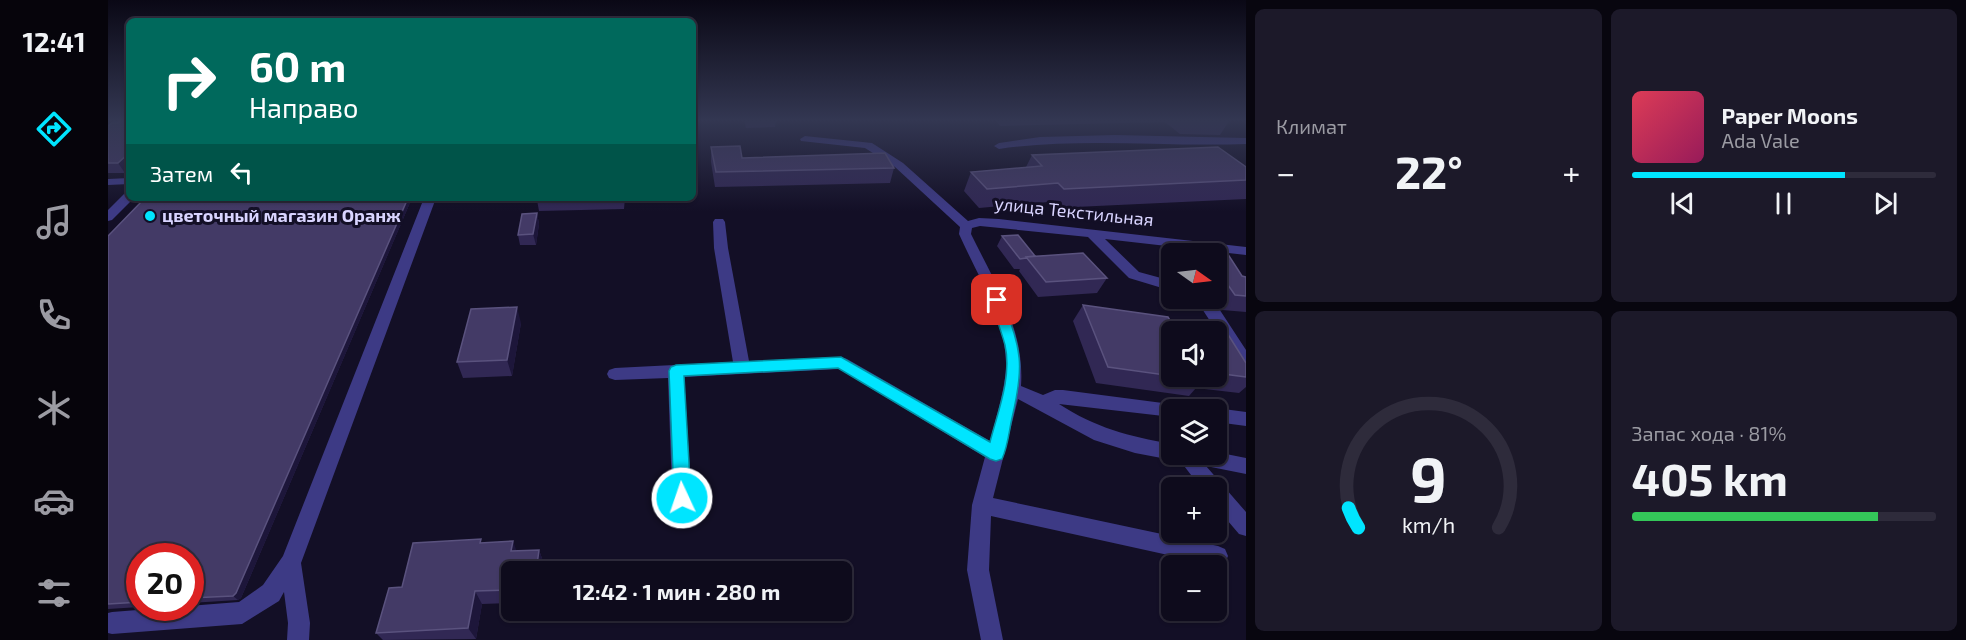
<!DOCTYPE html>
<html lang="ru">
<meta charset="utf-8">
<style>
body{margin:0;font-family:"Exo 2",sans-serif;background:#1c1929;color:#f1f3f6;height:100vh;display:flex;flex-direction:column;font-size:22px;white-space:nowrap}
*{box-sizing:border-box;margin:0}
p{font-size:20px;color:#9b9ba3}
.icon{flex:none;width:33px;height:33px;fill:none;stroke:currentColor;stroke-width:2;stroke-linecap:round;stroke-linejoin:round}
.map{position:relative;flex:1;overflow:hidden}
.side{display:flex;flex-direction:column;gap:9px;padding:9px;background:#08060f;width:720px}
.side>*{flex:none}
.guide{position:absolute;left:18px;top:18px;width:570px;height:183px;border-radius:9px;box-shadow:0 2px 4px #0004,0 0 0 2px #2e2b3b;background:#00695c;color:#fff;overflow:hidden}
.needle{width:39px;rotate:104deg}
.fabs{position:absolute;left:1053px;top:243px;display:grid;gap:12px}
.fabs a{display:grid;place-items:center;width:66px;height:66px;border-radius:9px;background:#0e0b1c;box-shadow:0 2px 4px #0004,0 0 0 2px #2e2b3b;font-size:30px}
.speed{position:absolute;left:18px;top:543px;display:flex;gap:12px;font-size:30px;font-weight:700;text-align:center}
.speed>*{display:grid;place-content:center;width:78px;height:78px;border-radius:50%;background:#0e0b1c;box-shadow:0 2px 4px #0004,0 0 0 2px #2e2b3b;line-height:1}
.speed .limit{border:9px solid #d22;background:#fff;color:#111}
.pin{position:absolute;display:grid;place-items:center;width:51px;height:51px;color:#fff;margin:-26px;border-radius:12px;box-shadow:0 3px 9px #0006}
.me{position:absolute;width:66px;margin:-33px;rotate:357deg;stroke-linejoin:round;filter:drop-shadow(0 0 4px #0008)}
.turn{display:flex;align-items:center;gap:21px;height:126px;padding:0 24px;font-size:27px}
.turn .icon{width:78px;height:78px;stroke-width:2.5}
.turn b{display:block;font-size:42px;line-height:51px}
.then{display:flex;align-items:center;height:57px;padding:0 24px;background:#0003;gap:12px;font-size:22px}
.big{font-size:45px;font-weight:700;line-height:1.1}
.side .widget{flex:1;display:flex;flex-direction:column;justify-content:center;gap:9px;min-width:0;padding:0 21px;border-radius:9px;background:#1c1929}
.side .dial{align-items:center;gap:0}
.dial svg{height:156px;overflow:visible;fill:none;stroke:#2e2b3b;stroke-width:7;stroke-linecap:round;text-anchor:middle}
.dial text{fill:#f1f3f6;stroke:none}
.song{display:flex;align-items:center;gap:18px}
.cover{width:72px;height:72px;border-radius:9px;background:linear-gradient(135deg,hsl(350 70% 55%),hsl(330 70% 35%))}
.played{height:6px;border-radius:3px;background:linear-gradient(90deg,#00e5ff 70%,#2e2b3b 70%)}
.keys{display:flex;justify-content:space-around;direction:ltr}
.heat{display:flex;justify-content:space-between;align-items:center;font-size:33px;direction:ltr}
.charge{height:9px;border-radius:4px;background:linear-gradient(90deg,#34c759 81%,#2e2b3b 0)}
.side .tiles{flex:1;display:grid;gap:9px;grid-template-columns:repeat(2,1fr)}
.trip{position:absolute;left:393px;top:561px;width:351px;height:60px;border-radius:9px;background:#0e0b1c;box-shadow:0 2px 4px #0004,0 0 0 2px #2e2b3b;font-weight:700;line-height:60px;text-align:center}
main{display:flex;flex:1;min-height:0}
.tabs{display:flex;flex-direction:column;width:108px;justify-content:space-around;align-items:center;background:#06040b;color:#9b9ba3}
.tabs .icon{width:42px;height:42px}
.tabs .active{color:#00e5ff}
.tabs b{font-size:27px;color:#f1f3f6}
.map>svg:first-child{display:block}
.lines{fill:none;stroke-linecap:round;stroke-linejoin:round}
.minor{fill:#3d3a85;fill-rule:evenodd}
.wall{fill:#312854;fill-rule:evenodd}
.shaded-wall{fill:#1d163a}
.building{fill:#433a66;stroke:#5a527e;stroke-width:1.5}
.route{fill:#00e5ff;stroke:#0095a6;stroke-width:1.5}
.poi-dot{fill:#00e5ff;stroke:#130f26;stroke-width:2}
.labels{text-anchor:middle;stroke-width:6;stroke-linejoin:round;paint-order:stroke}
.street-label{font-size:18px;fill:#d9d4ff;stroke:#130f26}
.poi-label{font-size:18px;font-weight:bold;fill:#d9d4ff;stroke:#130f26;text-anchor:start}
</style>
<main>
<nav class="tabs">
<b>12:41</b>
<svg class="icon active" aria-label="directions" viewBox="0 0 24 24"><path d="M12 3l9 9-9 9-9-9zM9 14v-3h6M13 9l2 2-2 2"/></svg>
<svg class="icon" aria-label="music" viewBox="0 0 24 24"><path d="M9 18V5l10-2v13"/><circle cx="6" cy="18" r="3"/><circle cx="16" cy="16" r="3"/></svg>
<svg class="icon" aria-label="phone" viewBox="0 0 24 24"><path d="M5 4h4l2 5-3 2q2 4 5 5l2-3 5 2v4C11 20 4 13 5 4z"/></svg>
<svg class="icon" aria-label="climate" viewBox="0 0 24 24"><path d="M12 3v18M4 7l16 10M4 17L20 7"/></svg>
<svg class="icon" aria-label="car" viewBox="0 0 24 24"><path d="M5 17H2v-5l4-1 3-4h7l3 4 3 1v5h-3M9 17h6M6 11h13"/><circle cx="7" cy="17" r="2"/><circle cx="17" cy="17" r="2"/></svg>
<svg class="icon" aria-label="filters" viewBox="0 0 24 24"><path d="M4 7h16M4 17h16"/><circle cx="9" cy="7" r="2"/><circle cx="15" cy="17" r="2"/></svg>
</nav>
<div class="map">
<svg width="1138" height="640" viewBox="0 0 1138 640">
<rect width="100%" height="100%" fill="#130f26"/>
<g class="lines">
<path class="minor" d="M5,121H16L0,133V125Z
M1007,135L1138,138V144C1055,147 974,137 891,149L886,146L891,143L932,137Z
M697,136L764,143L795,163L860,221L871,218L891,219L1138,247V255L997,239L1031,272L1064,281V291L1021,278L980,237L872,226L864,228L863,234C887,283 917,330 913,386L935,395L947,390H955L1070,405L1072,410H1064V417L951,404C988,428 1020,436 1064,444V454H1108V452L1138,458V474L1098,466L1138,512V536L1131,534L1108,507V488H1093L1070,458L1064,460L1027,453L986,440L910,399L885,498L1110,546L1117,549L1120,556L1117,563L1110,566L883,516L881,570L895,640H873L859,570L864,505L877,457L731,369L576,377L585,519L582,526L575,528L568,526L565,519L560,378L507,380L501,378L499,374L501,370L507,368L625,362L606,248L605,222L607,219H615L617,222L620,248L641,361L733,357L739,359L882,441C888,417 896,393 898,369C900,322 869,275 851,234L852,227L787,167L757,148L693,141L692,139Z
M21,178V184L0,185V179Z
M21,192V198L25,199L4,220L0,221V210L17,193Z
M316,198H328L193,563L202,623L201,640H179L180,623L176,592L171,601L134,624L4,634L0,633V613L4,612L131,602L155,585L175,556Z
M1087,298H1104L1138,350V369L1132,367Z
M1108,408L1138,412V426L1108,422V410H1103Z"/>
</g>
<path class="wall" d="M21,121V169L17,173H0V126L10,123Z
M636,121H668L667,127L638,128Z
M888,121H1121L1112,135L1072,134L1057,122L892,126Z
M603,147L634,158L786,168L782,183L607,187L603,162Z
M924,155L1138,167V199L946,208L940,202L871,208L856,191L863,172L918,167Z
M37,198H304L133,598L130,600L82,603V556H32V607L0,609V236Z
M376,198H517L516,209L431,211L429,200L377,201Z
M429,213L431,224L428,245H412L410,235Z
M894,236L927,256L999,278L989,293L930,297L911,271L912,269H906L889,246Z
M1091,242L1114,245L1134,276L1138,277V312L1114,310L1107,298H1108V254H1082Z
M975,305L1060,317L1063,322L1116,328L1138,363V387L1131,393L1088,388L1081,396L988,383L965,321ZM1064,332H1108V376H1064Z
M413,323L404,376L355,378L349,362Z
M375,543L409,551L431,550L436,564L404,572V603L374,604L368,639L275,640L268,633L294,587Z"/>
<path class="shaded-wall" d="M21,153V169L17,173L10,163Z
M300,198H304L133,598L130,600L125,596Z
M429,213L431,224L428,245L425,234Z
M409,307L413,323L404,376L399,360Z
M405,541L410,555L403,551Z
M431,550L436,564L435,572H428Z
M367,591L374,604L368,639L360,628Z"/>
<path class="building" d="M12,121H21V153L10,163H0V126L4,123H10Z
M632,146L634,158L777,153L786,168L608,172L603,147Z
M1110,147L1138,167V180L956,189L950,183L879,189L863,172L934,166L924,155Z
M37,198H300L128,593L125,596L82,598V556H32V602L0,604V236Z
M429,213L425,234L410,235L414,214Z
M910,235L927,256L918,257V258L912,259L894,236Z
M1091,242L1114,245L1134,276L1138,277V296L1127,295L1108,268V254H1098Z
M975,253L999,278L938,282L918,257Z
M975,305L1060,317L1063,322L1116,328L1138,363V377L1108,373V332H1064V376L1000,367Z
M409,307L399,360L349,362L363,309Z
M1068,376H1093L1095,380Z
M373,539L372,543L405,541L403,551L431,550L428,572H404V590L367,591L360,628L268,633L281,588L294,587L305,543Z"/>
<linearGradient id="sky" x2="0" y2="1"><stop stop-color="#0a0815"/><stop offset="0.57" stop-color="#333752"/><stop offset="1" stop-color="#333752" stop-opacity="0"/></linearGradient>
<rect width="1138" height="211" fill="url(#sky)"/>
<path class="route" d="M889,295L895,300C913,352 917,363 904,418C901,431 900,446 894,459L888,461L882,459L730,368L576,376L583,498L581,504L574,506L568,504L566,498L561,371L563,367L568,365L733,357L882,442C890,411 904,377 897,345C893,330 887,315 882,300Z"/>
<circle class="poi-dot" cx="42" cy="216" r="6"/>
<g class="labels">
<g class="street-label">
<text transform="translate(966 212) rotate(6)" y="6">улица Текстильная</text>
</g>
<g class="poi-label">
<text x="54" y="222">цветочный магазин Оранж</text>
</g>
</g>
</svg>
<div class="fabs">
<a><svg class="needle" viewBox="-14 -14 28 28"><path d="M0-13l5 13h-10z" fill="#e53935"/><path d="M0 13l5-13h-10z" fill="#9b9ba3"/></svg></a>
<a><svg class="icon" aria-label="sound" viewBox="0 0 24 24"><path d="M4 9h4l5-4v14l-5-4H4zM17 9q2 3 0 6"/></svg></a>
<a><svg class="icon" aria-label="layers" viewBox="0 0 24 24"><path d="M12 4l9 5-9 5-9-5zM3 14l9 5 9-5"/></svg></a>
<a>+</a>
<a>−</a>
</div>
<div class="speed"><div class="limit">20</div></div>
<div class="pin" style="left:889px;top:300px;background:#d93025"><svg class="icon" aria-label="arrive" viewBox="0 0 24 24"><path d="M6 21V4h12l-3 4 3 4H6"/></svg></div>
<svg class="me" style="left:574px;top:498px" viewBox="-20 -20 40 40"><circle r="17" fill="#00e5ff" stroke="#fff" stroke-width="3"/><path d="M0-11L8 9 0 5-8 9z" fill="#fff"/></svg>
<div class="trip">12:42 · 1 мин · 280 m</div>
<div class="guide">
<div class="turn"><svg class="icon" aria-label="right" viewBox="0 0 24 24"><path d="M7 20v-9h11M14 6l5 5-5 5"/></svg><div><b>60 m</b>Направо</div></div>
<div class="then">Затем<svg class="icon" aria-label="left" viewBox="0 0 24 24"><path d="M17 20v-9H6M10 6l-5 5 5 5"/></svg></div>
</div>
</div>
<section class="side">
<div class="tiles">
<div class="widget"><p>Климат</p>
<div class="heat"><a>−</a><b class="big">22°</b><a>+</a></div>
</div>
<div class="widget">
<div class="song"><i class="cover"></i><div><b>Paper Moons</b><p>Ada Vale</p></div></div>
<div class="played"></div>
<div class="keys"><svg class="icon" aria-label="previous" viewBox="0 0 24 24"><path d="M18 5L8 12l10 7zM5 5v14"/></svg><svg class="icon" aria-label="pause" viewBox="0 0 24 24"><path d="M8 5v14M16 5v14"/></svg><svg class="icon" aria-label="next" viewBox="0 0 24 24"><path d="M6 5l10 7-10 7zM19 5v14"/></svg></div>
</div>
<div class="widget dial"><svg viewBox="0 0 100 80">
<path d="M14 69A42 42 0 1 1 86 69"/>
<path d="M14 69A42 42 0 0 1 9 59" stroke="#00e5ff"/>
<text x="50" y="56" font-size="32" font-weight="700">9</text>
<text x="50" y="72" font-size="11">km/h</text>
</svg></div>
<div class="widget"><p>Запас хода · 81%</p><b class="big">405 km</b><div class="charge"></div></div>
</div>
</section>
</main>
